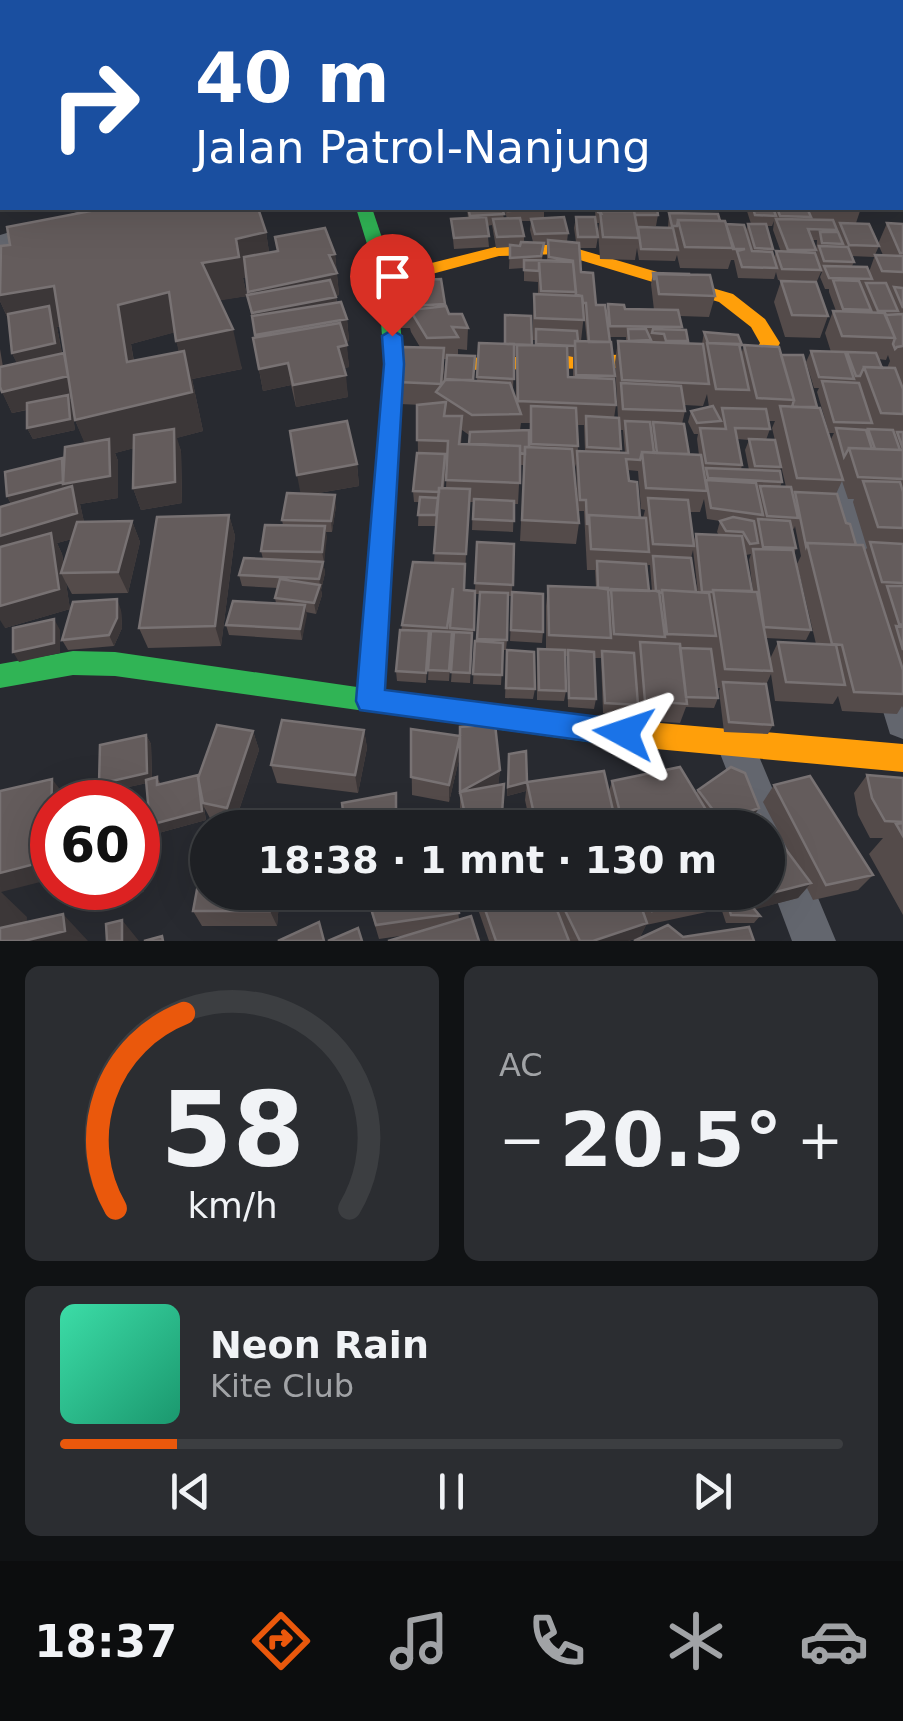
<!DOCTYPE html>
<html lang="id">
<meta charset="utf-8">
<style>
body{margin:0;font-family:"DejaVu Sans",sans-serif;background:#2b2d31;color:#f1f3f6;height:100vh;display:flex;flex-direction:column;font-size:38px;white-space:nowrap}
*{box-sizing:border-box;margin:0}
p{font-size:32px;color:#a1a3a6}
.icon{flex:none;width:55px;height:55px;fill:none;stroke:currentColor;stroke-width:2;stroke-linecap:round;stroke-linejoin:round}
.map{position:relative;height:941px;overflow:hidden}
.drawer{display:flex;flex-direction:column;gap:25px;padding:25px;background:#101214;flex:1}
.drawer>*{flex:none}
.top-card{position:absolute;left:0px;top:0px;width:905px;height:210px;box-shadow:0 10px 40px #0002,0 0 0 2px #3c3e41;background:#1a4fa0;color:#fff;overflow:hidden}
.speed{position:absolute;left:30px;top:780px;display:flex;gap:20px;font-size:50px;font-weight:700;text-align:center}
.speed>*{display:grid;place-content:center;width:130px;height:130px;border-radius:50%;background:#1e2024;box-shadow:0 10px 40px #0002,0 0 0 2px #3c3e41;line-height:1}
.speed .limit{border:15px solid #d22;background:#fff;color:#111}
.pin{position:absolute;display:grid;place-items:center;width:85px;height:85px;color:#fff;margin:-102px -42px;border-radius:50% 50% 50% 0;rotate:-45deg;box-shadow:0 0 10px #0007}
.pin .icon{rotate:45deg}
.me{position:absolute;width:110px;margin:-55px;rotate:275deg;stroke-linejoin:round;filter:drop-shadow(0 0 8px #0008)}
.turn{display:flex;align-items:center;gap:35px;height:210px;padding:0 30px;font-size:45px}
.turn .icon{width:130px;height:130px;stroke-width:2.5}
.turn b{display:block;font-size:70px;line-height:85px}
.big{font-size:75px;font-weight:600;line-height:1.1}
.drawer .card{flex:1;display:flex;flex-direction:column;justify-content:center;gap:15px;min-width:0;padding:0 35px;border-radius:15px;background:#2b2d31}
.drawer .dial{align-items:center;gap:0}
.dial svg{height:260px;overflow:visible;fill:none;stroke:#3c3e41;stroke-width:7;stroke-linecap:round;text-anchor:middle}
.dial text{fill:#f1f3f6;stroke:none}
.song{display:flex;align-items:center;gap:30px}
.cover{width:120px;height:120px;border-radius:15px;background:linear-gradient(135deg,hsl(160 70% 55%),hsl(160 70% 35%))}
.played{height:10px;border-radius:5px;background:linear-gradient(90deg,#ea580c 15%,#3c3e41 15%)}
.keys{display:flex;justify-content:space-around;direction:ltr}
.heat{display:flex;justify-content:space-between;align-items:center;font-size:55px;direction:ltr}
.drawer .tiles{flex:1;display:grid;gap:25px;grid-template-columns:1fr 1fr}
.card:last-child{grid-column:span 2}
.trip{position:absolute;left:190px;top:810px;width:595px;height:100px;border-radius:50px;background:#1e2024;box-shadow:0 10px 40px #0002,0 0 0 2px #3c3e41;font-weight:600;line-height:100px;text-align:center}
.tab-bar{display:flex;height:160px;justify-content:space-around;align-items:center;background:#0c0d0e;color:#a1a3a6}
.tab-bar .icon{width:70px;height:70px}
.tab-bar .on{color:#ea580c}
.tab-bar b{font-size:45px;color:#f1f3f6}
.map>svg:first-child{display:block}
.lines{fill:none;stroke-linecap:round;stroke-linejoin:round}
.lane{fill:#63666e;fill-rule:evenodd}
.street{fill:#63666e;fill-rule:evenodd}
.fast{fill:#30b455;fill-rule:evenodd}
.slow{fill:#ff9f0a;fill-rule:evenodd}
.wall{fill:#544b4a;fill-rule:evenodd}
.shaded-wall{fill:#3c3738}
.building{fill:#645c5c;stroke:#787273;stroke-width:2.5}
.route{fill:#1a73e8;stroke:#114b97;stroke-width:2.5}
</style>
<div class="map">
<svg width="903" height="941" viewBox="0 0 903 941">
<rect width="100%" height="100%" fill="#282a30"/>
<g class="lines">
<path class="lane" d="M902,55H903V61H902Z"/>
<path class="street" d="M91,208H124L121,213L0,250V235Z
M826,440L836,443L841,451L873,561L869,570L857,574L845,570L841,561L811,451L816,443Z
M889,656L903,664V739L890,734L871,672L876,661Z
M735,725L748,730L836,941H792L768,877V828H749L716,743L722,730Z"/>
<path class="fast" d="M356,208H372L396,280L404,364L384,690L602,718L612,722L616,731L612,740L602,744L115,676L73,675L0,688V664L73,651L115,652L357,687L384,364L378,280Z"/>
<path class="slow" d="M561,244L733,294L765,319L780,343L770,362L755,366L464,370L457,368L454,363L457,358L755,352L760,343L751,327L719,302L560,254L499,256L387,286L378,280L380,276L499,246Z
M602,718L903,744V772L602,744L592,740L588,731L592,722Z"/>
</g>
<path class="wall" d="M317,0H416L418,2H317Z
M467,208H502L504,219H507L504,208H544V218L568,233L567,242H576L574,228L576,217L598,237L596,248H580L581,272L596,305L606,314L608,304L625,309L654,310L651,284L653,273L715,296L709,317L680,316L681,330L688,341L687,343L702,344L704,332L742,345L740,351L741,355L744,345L781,355L817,407L839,469L831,439L834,433H829L817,392L819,388H814L806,362L811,351L831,352L825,333L833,311H836L829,292V289H825L820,277L822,272H821L817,281L778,280L776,272L774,279L738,278L734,260H731L728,269L680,268L677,255L675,261L639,260L637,248L635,260L600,259L598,232L599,223H596L595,211L585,212L578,208H683H657L658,215L656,226H637V228L668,227L669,213L720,221L726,225L746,230L748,224H751L746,208H861L856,223L879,246L874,257L851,256L854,262L852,266L869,272L875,255H883L878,244L887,223L903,224V708L902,706L897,714L842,711L838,696L833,704L775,701L771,674L766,685L773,725L768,734L724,732L719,691L720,688H717L711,648L718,698L714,708L686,707L680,723L639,720L638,706L635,715L603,713L601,658H595L596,699L594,709L568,707L567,656H565L566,691L564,701L537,700V659L538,649H546V606L548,586L596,588L595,570H587L584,511H578L579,523L576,544L520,541L524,465H520L518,504H514L513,532L472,530L473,502H469L464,590L475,591L477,542L514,544L512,592L543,632L542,643L510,641L512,596H508L507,640L506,650H503L501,685L473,684L475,641L477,642L480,594H475L470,683L451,682L454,639H452L449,681L428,680L430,637H429L426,683L397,681L396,671L402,625L434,563L436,526H418L419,502H414L413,491L418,453L417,405H422L400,404L398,382L420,347L411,332L410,328H395L393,281L445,304L449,314L468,328L467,350L458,349V355L474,380L477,381L479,343L535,345V340H533V316L534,294H538V282L524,281V268L509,269L510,247L496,248L492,225L487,226L489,247L454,249L451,219L468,218ZM521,221H531L530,230L533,242H524V236ZM774,221L773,230L781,252L776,251L774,258L773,249L766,226H772ZM812,240H817L816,255V250ZM544,245H547V260H542ZM584,314L587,342L581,341ZM609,337H626V341H618L615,362L618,418H614L616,405L615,376ZM888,355L890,361L887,368H882L878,359L886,360ZM514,356H516V399L513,391ZM568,356L573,357V378L568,377ZM444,359H447L443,382L444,370ZM707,394L709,407L691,411L688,422L694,434H698L697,439L699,455L689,454L682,424L685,411L684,405L703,406ZM768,421H775L772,428L786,487H780L782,482L780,471L781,467L766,440L770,429ZM521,423H530L529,447L520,430ZM577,425H584L585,451H578ZM462,430L469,435V444H461ZM620,430H623L625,453H620ZM737,439L749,440L745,450L749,470L741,469L742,465ZM446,463H447L446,488H444ZM576,464L578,510L574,467H575ZM628,470L638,471L641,509L645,510L643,518H640L629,481ZM842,481L848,499H854L853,502L867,548L865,550L856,545L846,523L836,494ZM704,499L707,519L720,521L717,532L719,535L696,534L694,540L690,512H700ZM795,526L801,556L797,564L816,644L778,642L770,659L766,638L806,640L811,630L794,554L796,548L792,528L794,529ZM693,550L698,592L691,558ZM751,554L749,560L753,592L746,555ZM647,561V565H650L652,591H649Z
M266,232L269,252L335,254L339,295L336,296L337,302L347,319L349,341L346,342L349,367L344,368L348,397L296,407L291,385L263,391L253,338H256L247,295L246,277L243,278L247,296L219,300L242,369L192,379L203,431L176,438L181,451L182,503L141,510L133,488L134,448L115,453L118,461V498L80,504L84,522L132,521L140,542L128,593L72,594L66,583L70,609L5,628L11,504L7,496L62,458L64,462L85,443L75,420L72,399H70L75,430L33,439L27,428V410L12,413L0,387V349L3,367L17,363L12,353L9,321L0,301ZM57,327H60L64,353H62ZM175,332L179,352L134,361L131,344ZM72,539L64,565L62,554L57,543Z
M781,281L828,316L820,338L785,337L774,302Z
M357,464L359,486L313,494L336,506L332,532H326L324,562H319H323L325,573L321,590L322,595L316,614L306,612L302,640L229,635L226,625L276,603L275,598L278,588L242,586L239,575L263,559L261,551L283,525L282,520L301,494Z
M229,515L235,536L221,646L148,648L139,628Z
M121,610L122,628L114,646L68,650L62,640Z
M507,650L535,689L533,699L505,698Z
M411,729L500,770L498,785L501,828H464L460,810V755L449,802L412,795Z
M364,730L367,748L358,793L277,783L271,765Z
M253,731L259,750L234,825L211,820L204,807L206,820L155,834L147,783L105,792L99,784L146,735L151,744L152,779L157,777L161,785L198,777Z
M526,751L527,782L604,771L609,791L612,781L680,767L696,793L698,790L731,767L745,773L759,808L752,817L760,815L791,856L763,802L774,785L810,776L873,875L858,890L813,900L807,888L798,898L754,909L760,916L754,923H726L720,905L716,910L646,925L640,937L629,941H489L472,892H550L556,908L559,898L575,892H768V828H715L710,820L706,828H531L525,800L526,791L507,796L509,754Z
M867,775L903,778V915L869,854L883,838H870L858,815L854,793Z
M280,892L277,926H202L193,911Z
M365,892H456L459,919L407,935L379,939Z"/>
<path class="shaded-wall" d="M141,0H202V2H112Z
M266,232L272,271L243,278L247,296L211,302L202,263L236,239Z
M335,254L339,295L277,308L336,297L339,319H347L349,341L260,356L248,292L329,255Z
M54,286L69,325L57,327L64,365L22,374L12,353L15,334L0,301V295Z
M169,292L180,331L131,344L140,401L127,362L118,305Z
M233,329L242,369L192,379L203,431L177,438L181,451L182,503L141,510L133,488L174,438L115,453L118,461V498L80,504L87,535L57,543L62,554L65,573H61L66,583L70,609L5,628L0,620V536L13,507L7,496L62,458L67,469L91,459L75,420L187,380L176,341Z
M347,345L349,367L340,369L338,347Z
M288,363L291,385L263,391L259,369Z
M70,375L78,397L70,399L72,406L75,430L33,439L27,428L68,400L12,413L2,392Z
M346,375L348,397L296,407L293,385Z
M357,464L359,486L301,496L297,475Z
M335,495L336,506L332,532L331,521Z
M229,515L235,536L221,646L215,626Z
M132,521L140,542L128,593L118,572Z
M325,526L327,537L324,562L322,552Z
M323,562L325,573L321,590L322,595L316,614L314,603L320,585L319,579Z
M117,599L121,610L122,628L114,646L109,635Z
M305,605L307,615L302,640L300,629Z
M54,619L60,630V653L19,662L13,652Z
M364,730L367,748L358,793L355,775Z
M253,731L259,750L234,825L227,808Z
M146,735L151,744L152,782L105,792L99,784Z
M460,737V755L449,802V785Z
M500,770L498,788L460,792Z
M198,775L206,820L155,834L150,825Z
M52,779L65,796V802H52V879L1,892L27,917L26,940L63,914L88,941H11L0,932V873Z
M527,782L526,791L507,796L508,787Z
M138,803L141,810L144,892L83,906L70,891L84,888H138Z
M759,808L753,817L726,828H720L722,822Z
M811,883L798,898L749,911L760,896Z
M273,892H280L277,926L270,911Z
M122,920L139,941H122Z
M647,923L640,937L628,941H593Z"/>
<path class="building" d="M70,0H141L112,2H70Z
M327,0H384L387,2H329Z
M391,0H416L418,2H393Z
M106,208H258L266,232L236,239L239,257L202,263L233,329L176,341L169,292L118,305L127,362L184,351L192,392L75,420L54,286L0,295L1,246L10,245L7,227Z
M468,208H502L504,214L470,216Z
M507,208H544L545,209L508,211Z
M597,208H621L622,211H600L601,213L598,212Z
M624,208H657L658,215H635L634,211H624Z
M753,208H773L776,216L755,215Z
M777,208H807L811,217L780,216Z
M600,211H634L639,238L603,237Z
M669,213L718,214L720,221L678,220L677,226H672Z
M486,217L489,236L454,238L451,219Z
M564,217L568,233L535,234L531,219Z
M576,217H595L598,237H578Z
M520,218L524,236L497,237L493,219Z
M776,219L833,220L837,230L808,229L816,250H788Z
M678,220L725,221L734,248L685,247Z
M840,223L869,224L879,246L849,245Z
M887,223L903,224V253H900Z
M726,224L744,225L752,251L772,252L777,268L742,267L737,251L745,249H733Z
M748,224H766L773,249L755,248Z
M638,227L673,228L678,250L641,249Z
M325,228L335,254L329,255L337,273L248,292L244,257L278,251L275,237Z
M820,232H838L843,244L822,243Z
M548,240L579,243L581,272L593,273L596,305H605L610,342H589L586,303H583L582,296L576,295L573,262L539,261V271L524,270V260L574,261L549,257Z
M521,242L544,243L541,256L510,258V245L520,246Z
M819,246L848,247L854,262L824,261Z
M776,251L815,253L821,270L782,269Z
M875,255L903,256V272L882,271Z
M539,261L573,262L576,292L541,291Z
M824,266L867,267L872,279L829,278Z
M653,273L689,274V275L656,274L654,280Z
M656,274L710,275L715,296L659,294Z
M441,279L445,304L394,307L393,281Z
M330,280L336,297L252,313L247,295Z
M833,280L859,281L871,310L843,309Z
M781,281L816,282L828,316L792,315Z
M866,283H886L898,311H878Z
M894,287L903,288V308Z
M534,294L582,296L584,320L535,318Z
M341,302L347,319L255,335L252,316Z
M608,304L624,305L625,309L678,310L682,327L610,326Z
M49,306L55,343L12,353L8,314Z
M446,306L449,314H462L468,328L452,327L458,337L427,338L410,310Z
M833,311L885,313L895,338L842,336Z
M903,314V346L897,347L895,349L893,344L895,338L885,315Z
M505,315L531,316L532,345L505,344Z
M340,323L347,345L338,347L346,375L293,385L288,363L259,369L253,338Z
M536,329L577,331L578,341H575V346L536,344Z
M628,329H646L651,340L629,341Z
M653,329L686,330L688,341H666L664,334L652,333Z
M704,332L738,335L742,345L708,343Z
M575,341L611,342L615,376L576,375Z
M618,341L703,344L709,384L622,380Z
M479,343L514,344V379L477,377Z
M707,343L739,344L749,390L716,389Z
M517,345L567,346L568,377L614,379L616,405L518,401Z
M744,345L779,347L794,400L757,398Z
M403,347L444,348L441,384L398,382Z
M811,351L845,352L854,379L819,377Z
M847,352L876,353L882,368L864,367L860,376H856Z
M64,353L68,376L2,392L0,387V367Z
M447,355L475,356L473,380H445Z
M781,355H803L817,407H792L794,400Z
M864,367L895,368L903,389V414L881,413Z
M446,379L510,383L521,414L472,415L436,392Z
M822,381L859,383L872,423L834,422Z
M621,383L681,386L685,411L623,409Z
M68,395L70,419L27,428V403Z
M446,402L444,416H462L459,444L520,446V483L446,480L448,441L417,440V405Z
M531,406L576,408L578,446L531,444Z
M713,406L721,421L697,423L691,411Z
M780,406L820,408L843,480L797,478Z
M722,408L766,409L770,429L735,428L742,465L706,463L700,428L726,429Z
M586,416L619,418L621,449L587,447Z
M347,421L357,464L297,475L290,431Z
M625,421L650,422L654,453L642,452L640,460L626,459L629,481L637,482L640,518L589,515L587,525L586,500H580L577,451L628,453Z
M653,422L684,424L689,454L657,453Z
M836,428L866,430L872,449L849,448L844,457Z
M174,429L175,482L133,488L134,435Z
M868,429L893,430L900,450L875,449Z
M529,430V447H525V454L520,453V446L469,444L470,432Z
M897,432H903V449Z
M109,439L110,476L63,484L65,447Z
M749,439L775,440L781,467L755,466Z
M525,447L572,449L579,523L522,520Z
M849,448L903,450V479L858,477Z
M642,452L701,455L707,491L646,488Z
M417,453L445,454L442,488H439V492L413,491Z
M62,458L63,482L7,496L5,472Z
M706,468L780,471L782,482L708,478Z
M706,480L756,483L763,515L711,508Z
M863,481L900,482L903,492V528L878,527Z
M72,486L77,513L0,536V507Z
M760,486L791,487L798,518L767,516Z
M439,488L470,489L466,554L434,553Z
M795,492L837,494L846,523L850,524L856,545L807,543L806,546Z
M287,493L335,495L331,521L282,520Z
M420,497L438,498L436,515H418Z
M648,498L688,500L694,546L653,544Z
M474,499L514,501V521L473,519Z
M229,515L215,626L139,628L157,517Z
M589,515L646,518L649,552L591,549Z
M733,517L754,521L758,543L750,544L743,532L726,531L720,521Z
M758,519L790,521L796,548L763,547Z
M132,521L118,572L61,573L77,522Z
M265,525L325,526L322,552L261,551Z
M51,533L59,589L0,606V547Z
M696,534L742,536L752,591L713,590V592H702Z
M477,542L514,544L513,585L475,583Z
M870,542L903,544V583L882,582Z
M807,543L863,545L903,670V694L854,692L842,645L832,644Z
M753,549L793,550L811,630L764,627Z
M653,556L691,558L696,592L662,590V593L656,591Z
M244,558L323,562L319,579L239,575Z
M597,561L646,564L649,591L611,590L598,588Z
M413,562L465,564L464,590L475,591L474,630L450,628L453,588L447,628L402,625Z
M280,579L320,585L314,603L275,598Z
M548,586L608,588L611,638L549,635Z
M887,586H903V625L899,624Z
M611,589L659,591L665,637L614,634Z
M662,590L709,593L716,636L667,634Z
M713,590L757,592L772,671L725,669Z
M480,592L508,593L507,640L477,639Z
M512,592L543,594V632L511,630Z
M117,599V618L109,635L62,640L73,602Z
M233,601L305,605L300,629L226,625Z
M54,619V643L13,652V628Z
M896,626L903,627V650Z
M400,630L429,631L426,673L396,671Z
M431,631L452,632L449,671L428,670Z
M454,632L472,633L470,673L451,672Z
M475,641L503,643L502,675L473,674Z
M640,642L680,644L687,704L645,701Z
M778,642L836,645L845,685L786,682Z
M680,648L711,649L718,698L686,697Z
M538,649L565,650L566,691L539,690Z
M507,650L534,652L535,689L506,688Z
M568,650L594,652L596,699L569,698Z
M602,651L634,653L638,705L605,703Z
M723,682L766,684L773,725L729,722Z
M282,720L364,730L355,775L271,765Z
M495,724L500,770L460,792V727Z
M217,725L253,731L227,808L203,803L198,778Z
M411,729L460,736L449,785L411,777Z
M146,735L147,773L99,784L100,745Z
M526,751L527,782L508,787L509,754Z
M680,767L711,818L700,828H624L612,781Z
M731,767L745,773L759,808L722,822L698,790Z
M604,771L617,828H537L527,782Z
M198,775L202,811L150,825L146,780L157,777V785Z
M867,775L903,778V822L885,821L872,798Z
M810,776L873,875L826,885L774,785Z
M52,779L50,860L0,873V791Z
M504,784L501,828H468L460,792Z
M131,793V802H88Z
M396,793V820L424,812L425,828H345L342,803Z
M760,815L811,883L760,896L758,892H768V828H722L730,822Z
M903,823V836L896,824Z
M201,868H208V892H273L270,911H193Z
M366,892H456L459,913L376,925Z
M479,892H550L569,941H496Z
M575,892H636L647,923L593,941H580L559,898Z
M646,892H724L726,895L652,911Z
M724,892H740L760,916L731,915Z
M63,914L65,931L24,941H0V928Z
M471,916L479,941H388Z
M122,920V941H107L106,924Z
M319,922L324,941H278Z
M668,925L683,937L749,927L754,941H634Z
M358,928L362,941H328Z
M162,936L163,941H144Z"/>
<path class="route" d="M392,330L402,336L404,364L385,690L624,720L634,723L638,733L634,742L624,746L360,710L356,701L384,364L382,336Z"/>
</svg>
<div class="speed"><div class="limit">60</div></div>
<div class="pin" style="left:392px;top:336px;background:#d93025"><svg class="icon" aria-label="arrive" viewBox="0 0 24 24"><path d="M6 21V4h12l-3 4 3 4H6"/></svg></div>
<svg class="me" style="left:624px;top:733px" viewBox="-20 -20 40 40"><path d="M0-17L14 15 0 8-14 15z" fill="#1a73e8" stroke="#fff" stroke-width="4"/></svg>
<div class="trip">18:38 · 1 mnt · 130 m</div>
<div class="top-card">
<div class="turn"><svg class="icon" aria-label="right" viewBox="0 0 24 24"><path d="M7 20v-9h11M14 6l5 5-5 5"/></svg><div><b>40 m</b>Jalan Patrol-Nanjung</div></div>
</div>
</div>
<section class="drawer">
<div class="tiles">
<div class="card dial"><svg viewBox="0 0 100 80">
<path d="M14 69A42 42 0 1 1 86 69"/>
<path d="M14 69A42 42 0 0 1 35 9" stroke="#ea580c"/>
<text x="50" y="56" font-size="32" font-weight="700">58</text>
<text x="50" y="72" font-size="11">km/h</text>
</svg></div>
<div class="card"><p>AC</p>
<div class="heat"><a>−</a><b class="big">20.5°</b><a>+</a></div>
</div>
<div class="card">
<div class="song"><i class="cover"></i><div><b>Neon Rain</b><p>Kite Club</p></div></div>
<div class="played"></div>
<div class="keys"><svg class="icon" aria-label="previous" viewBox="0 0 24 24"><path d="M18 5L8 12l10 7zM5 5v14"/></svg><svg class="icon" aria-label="pause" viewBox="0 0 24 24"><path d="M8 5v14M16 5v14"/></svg><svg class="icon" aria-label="next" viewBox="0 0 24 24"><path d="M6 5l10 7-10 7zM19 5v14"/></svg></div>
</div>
</div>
</section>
<nav class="tab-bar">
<b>18:37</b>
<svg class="icon on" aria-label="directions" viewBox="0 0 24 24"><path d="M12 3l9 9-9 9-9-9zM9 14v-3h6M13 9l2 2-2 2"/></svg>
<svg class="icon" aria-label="music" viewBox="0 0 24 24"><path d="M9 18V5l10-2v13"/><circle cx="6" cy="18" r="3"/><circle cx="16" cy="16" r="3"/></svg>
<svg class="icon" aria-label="phone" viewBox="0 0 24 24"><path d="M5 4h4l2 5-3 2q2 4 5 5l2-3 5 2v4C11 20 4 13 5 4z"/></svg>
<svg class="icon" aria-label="climate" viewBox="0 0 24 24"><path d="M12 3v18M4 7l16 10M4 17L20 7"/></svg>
<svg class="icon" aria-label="car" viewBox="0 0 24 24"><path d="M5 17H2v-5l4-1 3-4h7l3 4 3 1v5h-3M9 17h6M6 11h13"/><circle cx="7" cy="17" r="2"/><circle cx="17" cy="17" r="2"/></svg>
</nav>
